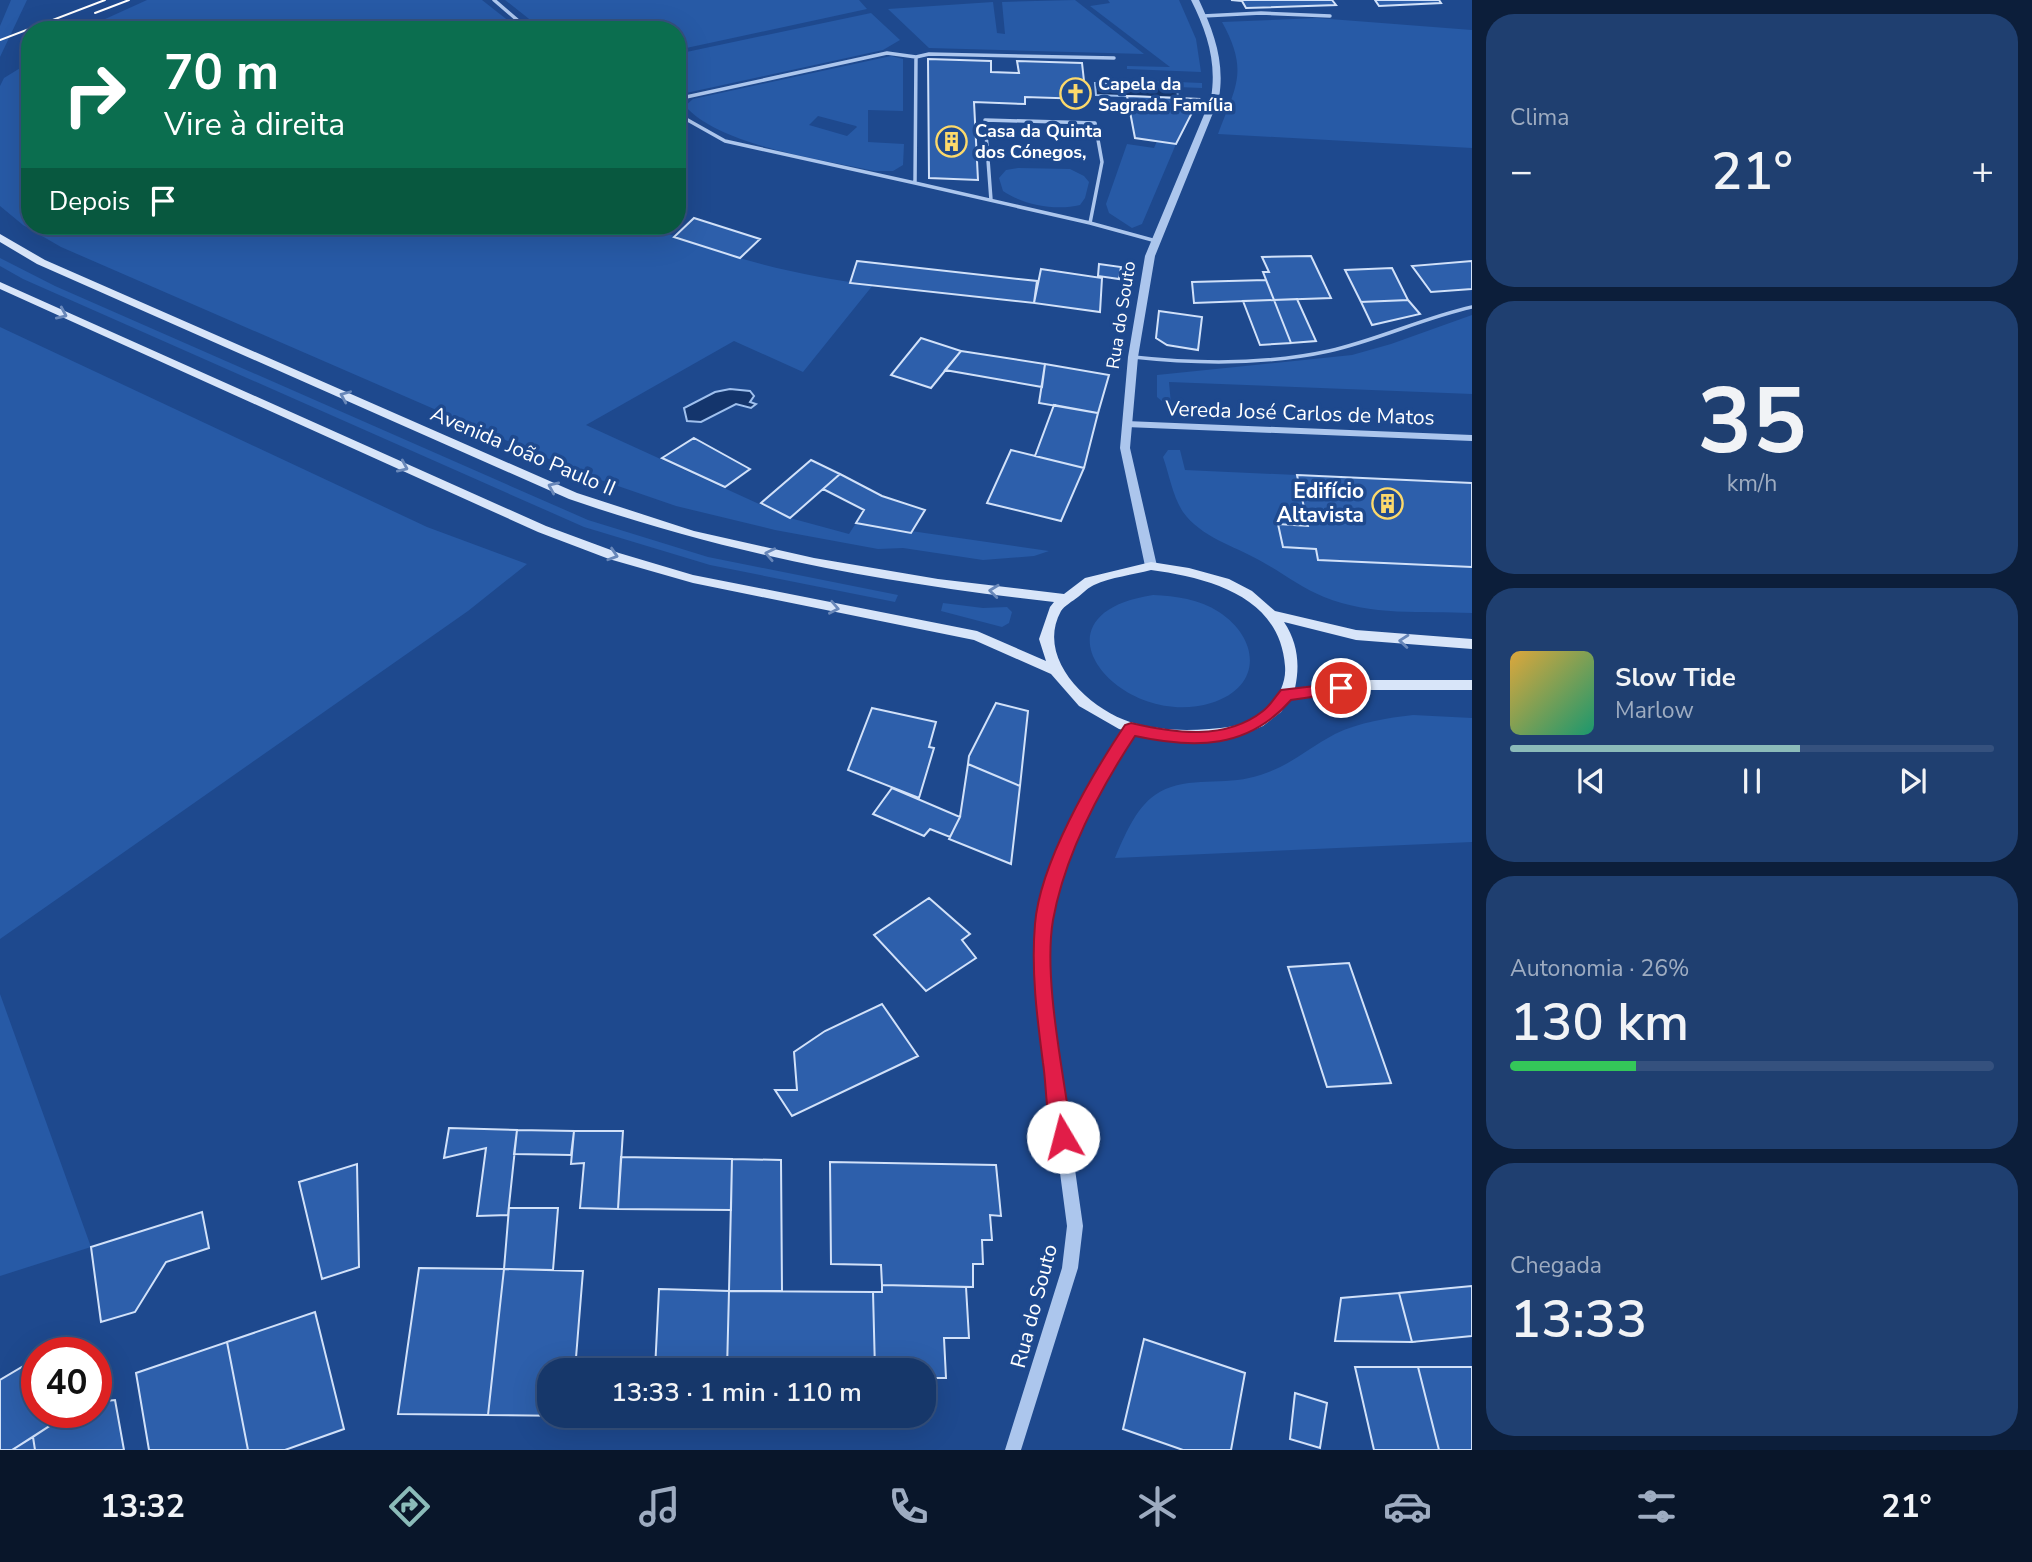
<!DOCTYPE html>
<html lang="pt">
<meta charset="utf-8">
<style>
body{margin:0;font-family:"Nunito Sans",sans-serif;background:#1f3f70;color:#f1f3f6;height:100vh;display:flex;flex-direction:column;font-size:26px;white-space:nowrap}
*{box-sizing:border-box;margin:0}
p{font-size:23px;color:#9eacc1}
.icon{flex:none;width:38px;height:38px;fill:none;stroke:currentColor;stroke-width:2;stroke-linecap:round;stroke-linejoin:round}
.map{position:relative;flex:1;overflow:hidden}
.details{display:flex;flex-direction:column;gap:14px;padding:14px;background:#0c1e3a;width:560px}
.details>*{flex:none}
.banner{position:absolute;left:21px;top:21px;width:665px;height:214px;border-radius:28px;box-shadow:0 7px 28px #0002,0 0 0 2px #35517e;background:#0b6e4f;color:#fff;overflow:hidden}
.speed{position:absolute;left:21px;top:1337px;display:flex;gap:14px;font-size:35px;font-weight:700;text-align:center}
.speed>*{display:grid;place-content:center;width:91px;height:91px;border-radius:50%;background:#16376a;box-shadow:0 7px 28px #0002,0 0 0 2px #35517e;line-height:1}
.speed .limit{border:10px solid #d22;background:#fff;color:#111}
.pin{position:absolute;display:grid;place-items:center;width:60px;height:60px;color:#fff;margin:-30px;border:4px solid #fff;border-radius:50%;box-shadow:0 2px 7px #0007}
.me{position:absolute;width:77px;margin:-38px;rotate:352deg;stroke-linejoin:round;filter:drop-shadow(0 0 5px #0008)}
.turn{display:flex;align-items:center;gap:24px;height:147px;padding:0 28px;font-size:32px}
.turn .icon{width:91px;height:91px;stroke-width:2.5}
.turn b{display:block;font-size:49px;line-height:60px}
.then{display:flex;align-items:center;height:66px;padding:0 28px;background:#0003;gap:14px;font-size:26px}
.big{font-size:52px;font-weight:600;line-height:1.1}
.details .widget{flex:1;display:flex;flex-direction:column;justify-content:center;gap:10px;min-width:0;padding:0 24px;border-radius:28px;background:#1f3f70}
.details .dial{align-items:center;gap:0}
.dial b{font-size:91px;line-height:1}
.song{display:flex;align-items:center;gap:21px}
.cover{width:84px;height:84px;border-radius:10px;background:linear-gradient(135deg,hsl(40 70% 55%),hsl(160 70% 35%))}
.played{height:7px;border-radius:4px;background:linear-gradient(90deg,#8bbbb9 60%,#35517e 60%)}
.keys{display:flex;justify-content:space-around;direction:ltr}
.heat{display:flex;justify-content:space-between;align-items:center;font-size:38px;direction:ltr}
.charge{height:10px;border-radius:5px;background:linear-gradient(90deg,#34c759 26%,#35517e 0)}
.trip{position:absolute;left:537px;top:1358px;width:399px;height:70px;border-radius:28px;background:#16376a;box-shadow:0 7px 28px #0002,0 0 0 2px #35517e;font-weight:600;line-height:70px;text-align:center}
.menu{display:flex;height:112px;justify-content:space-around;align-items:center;background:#09162a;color:#9eacc1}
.menu .icon{width:49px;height:49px}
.menu .current{color:#8bbbb9}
.menu b{font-size:32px;color:#f1f3f6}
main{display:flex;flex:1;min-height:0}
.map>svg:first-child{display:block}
.green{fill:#275aa6;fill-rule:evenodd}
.water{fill:#14356c;stroke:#9fc0ee;stroke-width:2}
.building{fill:#2d5fab;stroke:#d1e1f9;stroke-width:2}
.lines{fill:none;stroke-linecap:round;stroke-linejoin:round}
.service{stroke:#acc6ed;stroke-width:3.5}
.minor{stroke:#acc6ed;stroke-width:6}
.tertiary{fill:#acc6ed;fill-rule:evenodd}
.secondary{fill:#d8e5f9;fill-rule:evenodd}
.tram{stroke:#fff;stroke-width:2}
.oneway{stroke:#6887b9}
.route{fill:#e11d48;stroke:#92132f;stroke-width:2}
.labels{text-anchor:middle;stroke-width:7;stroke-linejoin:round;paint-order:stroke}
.far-poi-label{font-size:18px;font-weight:bold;fill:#fff;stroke:#1e498e;text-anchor:start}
.far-street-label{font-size:18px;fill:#fff;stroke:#1e498e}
.street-label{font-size:21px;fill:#fff;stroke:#1e498e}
.poi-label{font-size:21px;font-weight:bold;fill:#fff;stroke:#1e498e;text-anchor:end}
</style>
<main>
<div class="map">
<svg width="1472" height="1450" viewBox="0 0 1472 1450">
<rect width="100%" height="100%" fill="#1e498e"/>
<path class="green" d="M11,0H27L0,57V26Z
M147,0H482L520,30H81Z
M505,0H859L867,9L677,50V30H543Z
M1075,0L1144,54L929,48L888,9L993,2L997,33L1005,34L1002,2Z
M1108,0H1179L1196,39L1201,72L1127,69V66L1170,67L1090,6L1110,3Z
M871,13L900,40L883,50L677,95V54Z
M1317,18L1472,30V148L1218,134C1236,86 1249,71 1222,22Z
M891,56L903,59V111L868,110V142L904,144L903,165L893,171H874C822,159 720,146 685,106L693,99ZM818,116L856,126L857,127L847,136L809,125Z
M30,62V226H649C720,256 796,276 873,285L803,372L734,341L586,425L790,518L849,534L856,523L1049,551L1034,556L983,560L903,548L878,549L775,530L676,506L586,475L61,247L23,225L0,206V86L4,78Z
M1104,79L1202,83V88L1104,84Z
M1157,141L1176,144L1142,224L1132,228L1109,213L1106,204L1127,144L1154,148Z
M1018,168L1070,169L1084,176L1089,182L1085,198L1080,205C1056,211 1023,205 1003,191L999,178L1006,170Z
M0,258L55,286L588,520L708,557L898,595L895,602L710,565L584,527L23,279L0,266Z
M1472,315V394L1169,382L1171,404L1163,402L1157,397V375L1352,355L1391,344Z
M0,327L427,527L527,564L468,611L0,939Z
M1168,450H1180L1185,470L1297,475L1308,526L1278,524L1283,547L1316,549L1318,560L1472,567V613C1423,611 1370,616 1324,597C1301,588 1281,572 1259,560C1234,546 1201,537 1183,512C1173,497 1169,474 1163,457Z
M1153,595C1176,596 1199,599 1219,612C1260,639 1263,687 1211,703C1121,731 1022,615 1153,595Z
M943,603L983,608L1007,607L1012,612L1009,623L1002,627L941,611Z
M1413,715L1472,718V842L1115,858C1124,837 1135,809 1155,795C1182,776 1219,785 1249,778C1288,769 1303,751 1335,734C1360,722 1387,718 1413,715Z
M0,994L91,1247L0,1276Z"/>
<path class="water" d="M1095,83L1177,87L1178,98L1096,95Z
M730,389L750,391L754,396L750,402L756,404L751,408L736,404L701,422L687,421L684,408L715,392Z"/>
<path class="building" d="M1231,0H1332L1336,5L1246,8L1242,1Z
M1375,0H1439L1441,3L1379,6Z
M928,59L991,61V72L1019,73L1017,61L1082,63L1086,99L1025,97V104L974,102L978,180L929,178Z
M1127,96L1178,98L1199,99L1176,144L1135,138Z
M694,218L760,239L740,258L674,237Z
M1311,256L1331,298L1274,300L1263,272H1269L1262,257Z
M857,261L1037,281L1034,303L850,283Z
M1472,261V289L1431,292L1412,266Z
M1099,264L1121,267L1119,279L1098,276Z
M1392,268L1408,300L1361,302L1345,270Z
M1041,269L1102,278L1100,312L1034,303Z
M1266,280L1274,300L1194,303L1192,282Z
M1297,299L1316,341L1291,343L1274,300Z
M1274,300L1291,343L1260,345L1243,301Z
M1408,300L1420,314L1372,325L1361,302Z
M1159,311L1202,317L1198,350L1167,345L1156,338Z
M921,338L961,351L931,388L891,375Z
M961,351L1045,364L1042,387L945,370Z
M1045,364L1109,375L1098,413L1039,403Z
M1054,405L1098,413L1084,468L1035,456Z
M694,438L750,469L725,487L662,458Z
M1011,450L1084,468L1061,521L987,503Z
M811,460L840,474L790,518L761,503Z
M840,474L882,496L925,510L911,533L856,523L864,510L823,489Z
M1297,475L1472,483V567L1318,560L1316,549L1283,547L1278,524L1308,526Z
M996,703L1028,711L1020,786L968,764L969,756Z
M872,708L936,722L929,747L934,748L919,798L848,770Z
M968,764L1020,786L1011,864L949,839L960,817Z
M892,788L960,817L950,837L930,829L924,836L873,814Z
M929,898L970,934L962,940L976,958L926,991L874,935Z
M1349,963L1391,1083L1327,1087L1288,967Z
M882,1004L918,1056L792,1116L775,1090H797L794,1052L825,1031Z
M449,1128L517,1130L508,1215L477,1216L486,1148L444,1158Z
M517,1130L574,1131L571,1155L514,1154Z
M574,1131H623L618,1209L580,1208L584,1163L571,1164Z
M621,1157L732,1159L731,1210L618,1209Z
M732,1159L781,1160L782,1291H729Z
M830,1162L996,1165L1001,1216L990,1215L992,1240H982L983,1264H973V1287L882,1285L881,1265L831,1264Z
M357,1164L359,1267L322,1279L299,1182Z
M509,1208H558L553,1270L504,1269Z
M202,1212L209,1248L166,1262L135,1312L101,1322L91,1247Z
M419,1268L504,1269L488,1415L398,1414Z
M504,1269L583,1271L575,1370H550V1416H572L488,1415Z
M882,1285L966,1287L969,1338H944L946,1378H931L932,1415H924V1370H875L873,1292H882Z
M1472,1286V1336L1412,1342L1399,1293Z
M659,1289L729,1291L727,1370H655Z
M729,1291L873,1292L875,1370H727Z
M1399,1293L1412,1342L1335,1341L1341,1298Z
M315,1312L344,1429L285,1450H248L227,1342Z
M1144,1339L1245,1373L1231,1450H1183L1123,1429Z
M227,1342L248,1450H149L136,1373Z
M37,1358V1412H71L12,1450H0V1380Z
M1355,1367H1418L1439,1450H1374Z
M1418,1367H1472V1450H1439Z
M1295,1393L1327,1403L1320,1448L1290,1439Z
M115,1400L124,1450H35L33,1437L71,1412H96V1402Z
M33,1437L35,1450H12Z"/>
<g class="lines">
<path class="service" d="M494,0L529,30
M1203,16L1261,13L1330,16
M677,99L887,53L916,57
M677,114L725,141L915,183L916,57L929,54L1114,58
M915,183L1090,223L1102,162L1095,123L985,120L991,200
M1090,223L1156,241
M1133,357C1198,364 1265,365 1329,351C1378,340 1423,318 1472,307"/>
<path class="minor" d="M1126,424L1472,438"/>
<path class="tertiary" d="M1191,0H1199C1214,32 1225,62 1219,98L1155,256L1138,357L1130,448L1157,566L1151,570L1145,566L1120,448L1128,357L1145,256L1211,98C1217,62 1207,32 1191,0Z
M1131,725L1137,729L1097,793L1065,868L1051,922L1050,973L1054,1021L1083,1226L1078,1268L1021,1450H1005L1062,1268L1067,1226L1040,1021L1036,973L1037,922L1051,868L1085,792L1127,726Z"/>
<path class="secondary" d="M0,234L45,260L577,493L694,531L814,558L938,579L1064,594L1085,578L1151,562L1189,568L1229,579L1252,591L1275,611L1356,630L1472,639V649L1356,640L1284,622C1298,643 1300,665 1295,688L1368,680H1472V690H1368L1290,699L1281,712L1263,726L1238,736L1175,742L1119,729L1079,706L1051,674L974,640L693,583L609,559L538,532L0,289V282L546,526L619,553L693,575L977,631L1046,661L1039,639L1050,607L1054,602C884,583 731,555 569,499L37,264L0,242ZM1151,570C1209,578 1280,596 1285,666C1287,688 1272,707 1255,718C1241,726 1224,728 1209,729C1181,731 1158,730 1130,722C1088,708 1035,658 1061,611C1064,606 1073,601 1078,597C1083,593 1089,587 1094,585C1111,577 1133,575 1151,570Z"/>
<path class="tram" d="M95,13L129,0
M0,40L105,0"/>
</g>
<defs><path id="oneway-chevron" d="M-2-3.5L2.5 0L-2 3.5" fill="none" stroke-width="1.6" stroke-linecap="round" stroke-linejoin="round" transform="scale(1.75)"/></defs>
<g class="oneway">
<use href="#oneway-chevron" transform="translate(62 314) rotate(24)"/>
<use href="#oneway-chevron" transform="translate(345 396) rotate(-157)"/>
<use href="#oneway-chevron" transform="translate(403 467) rotate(24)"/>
<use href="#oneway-chevron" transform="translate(553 487) rotate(-156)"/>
<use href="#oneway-chevron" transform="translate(770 554) rotate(-168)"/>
<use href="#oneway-chevron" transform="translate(613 555) rotate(18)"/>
<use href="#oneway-chevron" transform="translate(994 591) rotate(-174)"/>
<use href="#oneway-chevron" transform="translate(834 608) rotate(11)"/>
<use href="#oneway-chevron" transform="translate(1404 641) rotate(-175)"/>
</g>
<path class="route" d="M1341,683L1346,684L1348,688L1346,692L1291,700C1248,749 1195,749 1135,736C1098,792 1065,854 1053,920C1043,979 1064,1075 1072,1137L1069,1143L1063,1145L1056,1143C1045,1120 1047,1088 1043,1063C1037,1017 1031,971 1035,924C1040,863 1091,776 1125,725L1131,723C1174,733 1225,741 1263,711C1270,706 1275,697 1281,690Z"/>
<defs>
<symbol id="church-ring" viewBox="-11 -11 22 22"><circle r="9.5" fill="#1e498e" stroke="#fcd96b" stroke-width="1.5"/><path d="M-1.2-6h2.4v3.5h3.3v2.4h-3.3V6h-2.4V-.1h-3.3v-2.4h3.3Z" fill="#fcd96b"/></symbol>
<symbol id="building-ring" viewBox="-11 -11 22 22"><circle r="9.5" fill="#1e498e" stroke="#fcd96b" stroke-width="1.5"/><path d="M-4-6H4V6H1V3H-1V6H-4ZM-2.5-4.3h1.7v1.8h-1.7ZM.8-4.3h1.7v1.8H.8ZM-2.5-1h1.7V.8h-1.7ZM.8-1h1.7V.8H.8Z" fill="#fcd96b"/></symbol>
</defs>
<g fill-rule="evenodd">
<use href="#church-ring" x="1058" y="76" width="35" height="35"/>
<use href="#building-ring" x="934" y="124" width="35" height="35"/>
<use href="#building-ring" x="1370" y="486" width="35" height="35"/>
</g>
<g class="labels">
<g class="far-poi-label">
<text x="1098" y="90">Capela da<tspan x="1098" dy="21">Sagrada Família</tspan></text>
<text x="975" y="137">Casa da Quinta<tspan x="975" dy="21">dos Cónegos,</tspan></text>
</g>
<g class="far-street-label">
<text transform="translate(1121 315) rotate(-81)" y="6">Rua do Souto</text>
</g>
<g class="street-label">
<text transform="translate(1300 413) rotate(2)" y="7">Vereda José Carlos de Matos</text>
<text transform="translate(523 451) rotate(23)" y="7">Avenida João Paulo II</text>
<text transform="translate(1034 1306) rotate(-75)" y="7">Rua do Souto</text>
</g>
<g class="poi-label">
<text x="1364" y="498">Edifício<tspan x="1364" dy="24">Altavista</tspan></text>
</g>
</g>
</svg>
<div class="speed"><div class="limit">40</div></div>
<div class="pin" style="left:1341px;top:688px;background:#d93025"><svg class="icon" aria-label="arrive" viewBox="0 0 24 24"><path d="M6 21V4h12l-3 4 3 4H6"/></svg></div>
<svg class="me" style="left:1063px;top:1137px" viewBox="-20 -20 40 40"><circle r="19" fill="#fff"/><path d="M0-13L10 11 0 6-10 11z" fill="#e11d48"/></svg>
<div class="trip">13:33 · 1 min · 110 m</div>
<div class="banner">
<div class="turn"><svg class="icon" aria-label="right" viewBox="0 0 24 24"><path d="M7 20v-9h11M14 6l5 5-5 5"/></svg><div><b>70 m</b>Vire à direita</div></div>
<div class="then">Depois<svg class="icon" aria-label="arrive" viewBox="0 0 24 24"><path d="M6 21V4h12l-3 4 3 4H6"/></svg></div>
</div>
</div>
<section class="details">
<div class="widget"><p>Clima</p>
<div class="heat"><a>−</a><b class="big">21°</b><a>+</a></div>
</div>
<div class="widget dial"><b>35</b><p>km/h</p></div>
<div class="widget">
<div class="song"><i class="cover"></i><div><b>Slow Tide</b><p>Marlow</p></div></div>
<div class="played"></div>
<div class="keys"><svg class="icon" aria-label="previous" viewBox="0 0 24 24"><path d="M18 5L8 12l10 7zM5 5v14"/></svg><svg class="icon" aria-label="pause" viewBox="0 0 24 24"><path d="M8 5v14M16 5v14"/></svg><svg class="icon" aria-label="next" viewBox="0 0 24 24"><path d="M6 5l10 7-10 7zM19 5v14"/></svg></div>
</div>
<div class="widget"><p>Autonomia · 26%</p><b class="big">130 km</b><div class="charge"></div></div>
<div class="widget"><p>Chegada</p><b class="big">13:33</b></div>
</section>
</main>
<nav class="menu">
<b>13:32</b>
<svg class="icon current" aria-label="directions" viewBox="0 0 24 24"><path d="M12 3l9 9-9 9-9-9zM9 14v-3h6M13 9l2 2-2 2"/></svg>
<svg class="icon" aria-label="music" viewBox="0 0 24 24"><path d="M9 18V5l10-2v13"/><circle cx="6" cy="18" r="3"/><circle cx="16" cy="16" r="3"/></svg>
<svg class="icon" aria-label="phone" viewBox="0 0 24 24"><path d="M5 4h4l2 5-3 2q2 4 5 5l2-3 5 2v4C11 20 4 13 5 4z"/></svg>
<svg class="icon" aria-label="climate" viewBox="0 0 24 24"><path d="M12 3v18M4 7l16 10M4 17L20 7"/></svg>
<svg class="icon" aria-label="car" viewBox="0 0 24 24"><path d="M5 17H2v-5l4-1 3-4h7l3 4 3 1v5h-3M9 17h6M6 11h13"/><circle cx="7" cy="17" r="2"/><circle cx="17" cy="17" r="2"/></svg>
<svg class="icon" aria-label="filters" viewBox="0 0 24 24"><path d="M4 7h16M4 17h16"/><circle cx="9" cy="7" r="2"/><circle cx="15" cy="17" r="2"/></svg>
<b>21°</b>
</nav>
